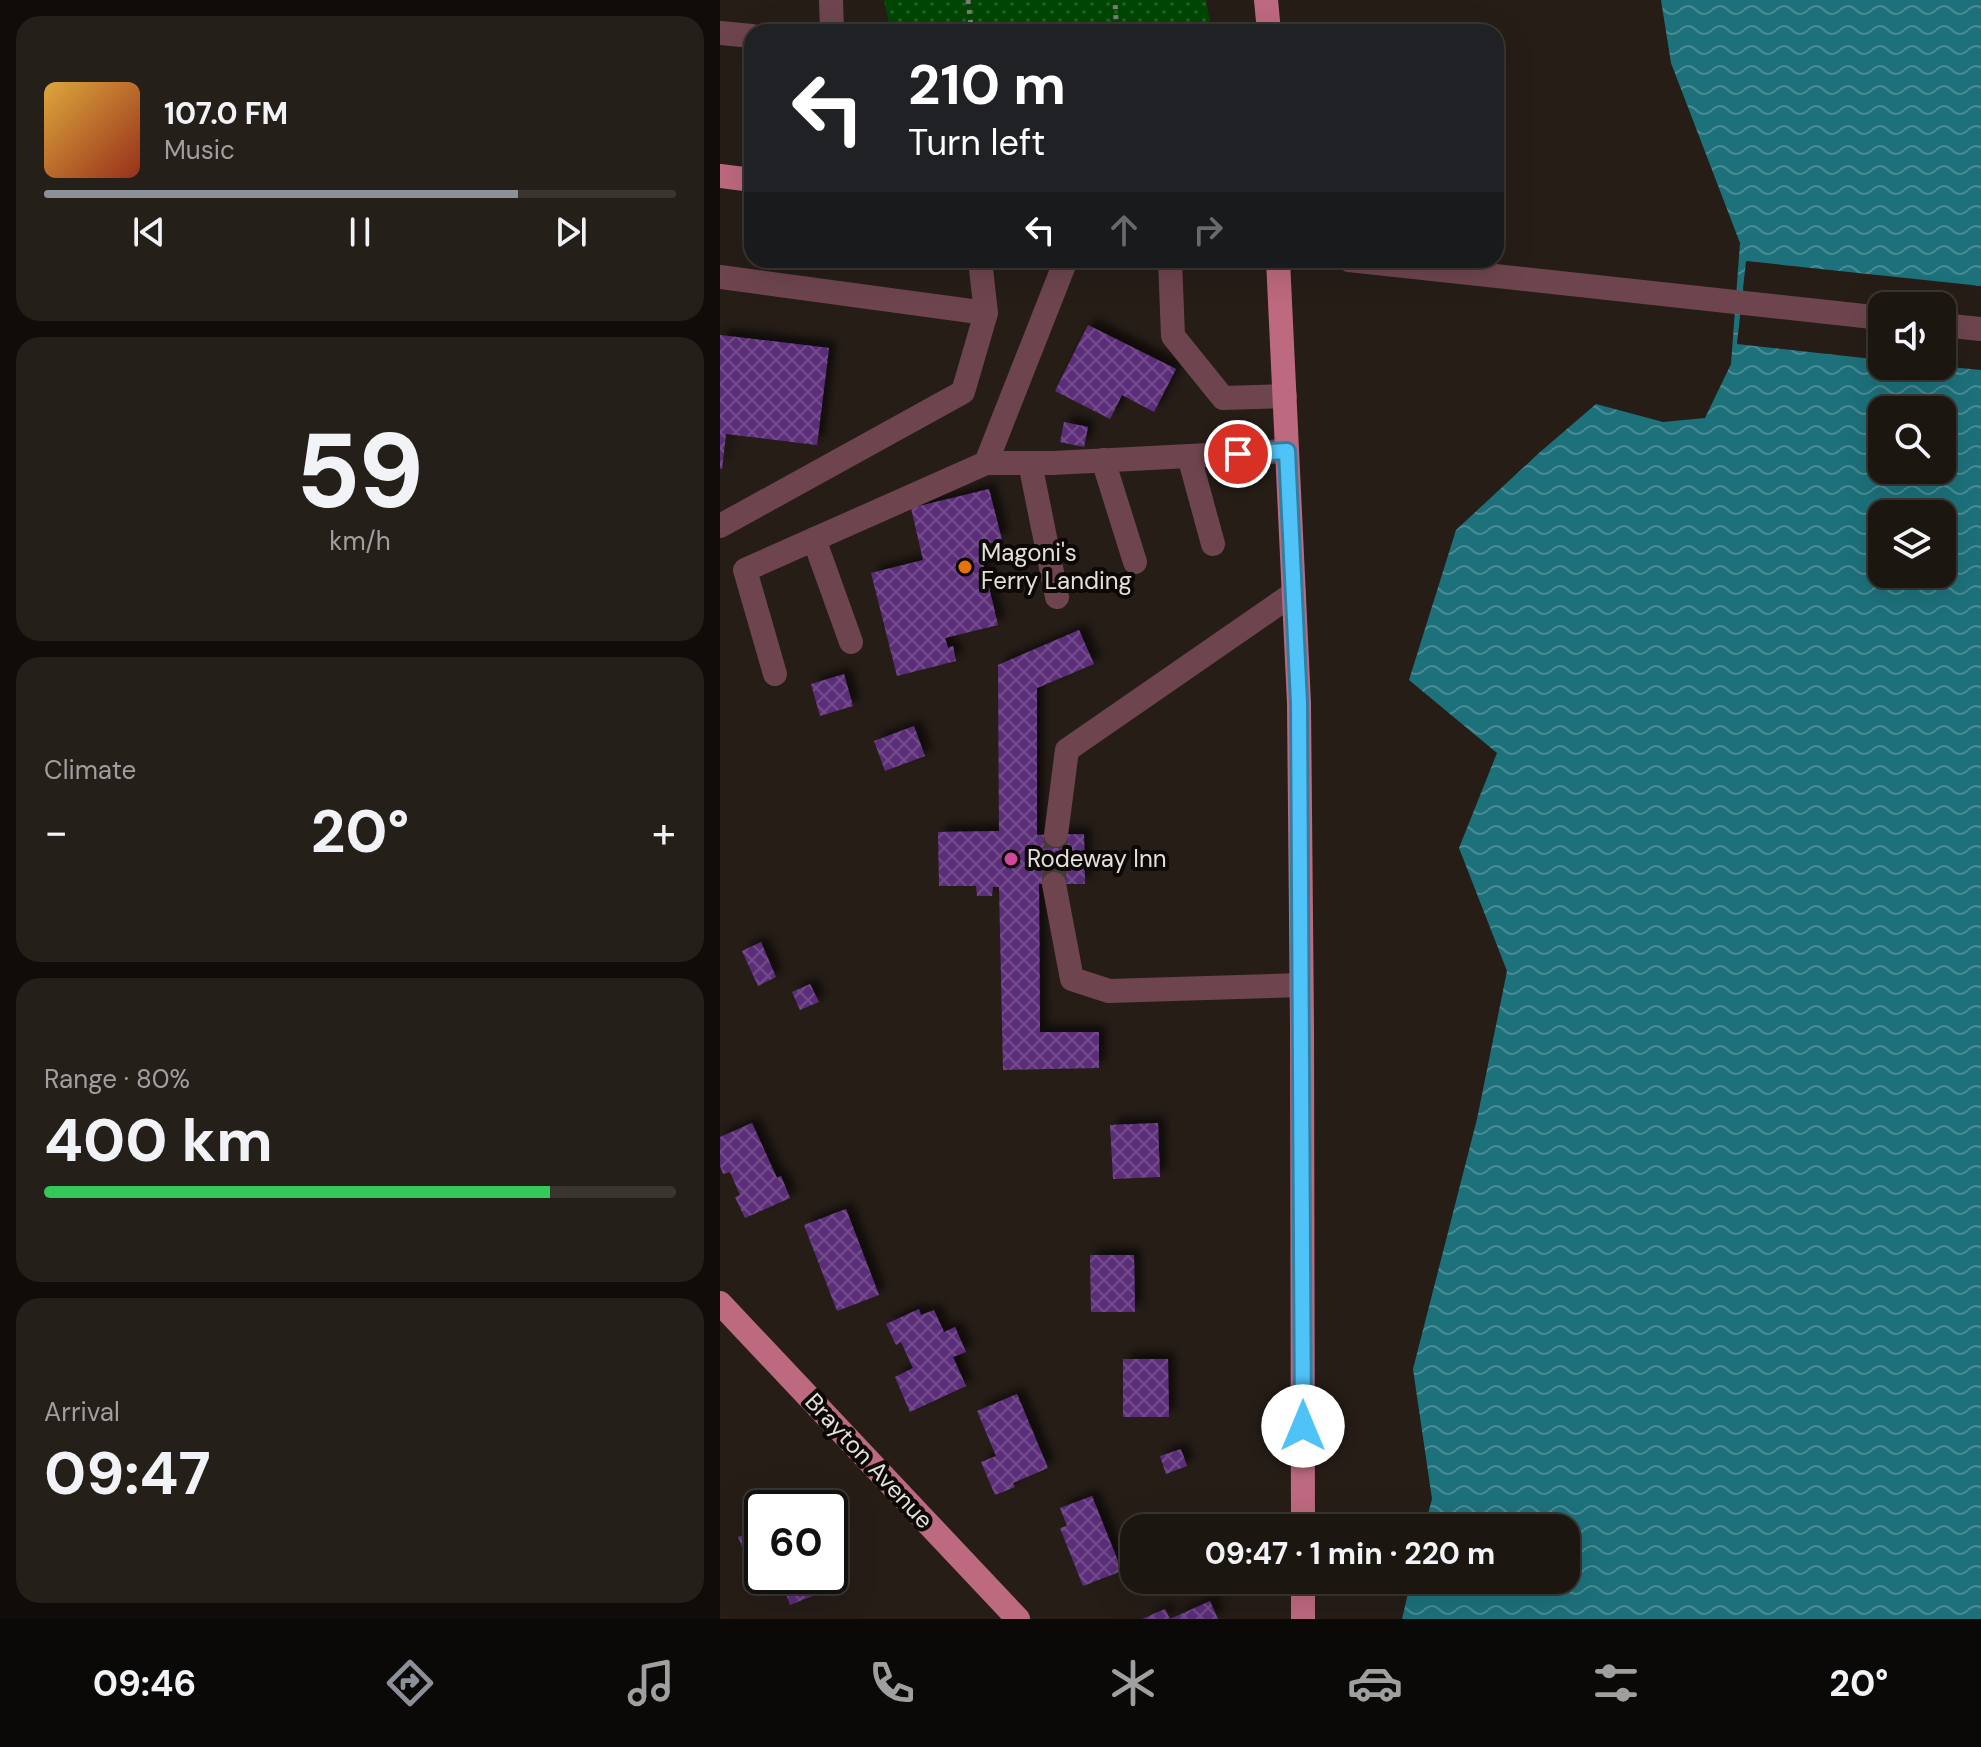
<!DOCTYPE html>
<meta charset="utf-8">
<style>
body{margin:0;font-family:"DM Sans",sans-serif;background:#251f1a;color:#f1f3f6;height:100vh;display:flex;flex-direction:column;font-size:30px;white-space:nowrap}
*{box-sizing:border-box;margin:0}
p{font-size:26px;color:#a09f9f}
.icon{flex:none;width:44px;height:44px;fill:none;stroke:currentColor;stroke-width:2;stroke-linecap:round;stroke-linejoin:round}
.map{position:relative;flex:1;overflow:hidden}
.drawer{display:flex;flex-direction:column;gap:16px;padding:16px;background:#0f0c09;width:720px}
.drawer>*{flex:none}
.guide{position:absolute;left:24px;top:24px;width:760px;height:244px;border-radius:24px;box-shadow:0 8px 32px #0002,0 0 0 2px #3a3531;background:#202124;color:#fff;overflow:hidden}
.fabs{position:absolute;left:1148px;top:292px;display:grid;gap:16px}
.fabs a{display:grid;place-items:center;width:88px;height:88px;border-radius:16px;background:#1c1611;box-shadow:0 8px 32px #0002,0 0 0 2px #3a3531;font-size:40px}
.speed{position:absolute;left:24px;top:1490px;display:flex;gap:16px;font-size:40px;font-weight:700;text-align:center}
.speed>*{display:grid;place-content:center;width:104px;height:104px;border-radius:50%;background:#1c1611;box-shadow:0 8px 32px #0002,0 0 0 2px #3a3531;line-height:1}
.speed .limit{border:4px solid #111;border-radius:12px;background:#fff;color:#111}
.pin{position:absolute;display:grid;place-items:center;width:68px;height:68px;color:#fff;margin:-34px;border:4px solid #fff;border-radius:50%;box-shadow:0 2px 8px #0007}
.me{position:absolute;width:88px;margin:-44px;rotate:0deg;stroke-linejoin:round;filter:drop-shadow(0 0 6px #0008)}
.turn{display:flex;align-items:center;gap:28px;height:168px;padding:0 32px;font-size:36px}
.turn .icon{width:104px;height:104px;stroke-width:2.5}
.turn b{display:block;font-size:56px;line-height:68px}
.lanes{display:flex;align-items:center;height:76px;padding:0 32px;background:#0003;justify-content:center;gap:40px;direction:ltr}
.lanes .off{opacity:.35}
.big{font-size:60px;font-weight:700;line-height:1.1}
.drawer .card{flex:1;display:flex;flex-direction:column;justify-content:center;gap:12px;min-width:0;padding:0 28px;border-radius:24px;background:#251f1a}
.drawer .dial{align-items:center;gap:0}
.dial b{font-size:104px;line-height:1}
.song{display:flex;align-items:center;gap:24px}
.cover{width:96px;height:96px;border-radius:12px;background:linear-gradient(135deg,hsl(40 70% 55%),hsl(10 70% 35%))}
.played{height:8px;border-radius:4px;background:linear-gradient(90deg,#8c9099 75%,#3a3531 75%)}
.keys{display:flex;justify-content:space-around;direction:ltr}
.heat{display:flex;justify-content:space-between;align-items:center;font-size:44px;direction:ltr}
.charge{height:12px;border-radius:6px;background:linear-gradient(90deg,#34c759 80%,#3a3531 0)}
.trip{position:absolute;left:400px;top:1514px;width:460px;height:80px;border-radius:24px;background:#1c1611;box-shadow:0 8px 32px #0002,0 0 0 2px #3a3531;font-weight:700;line-height:80px;text-align:center}
.tab-bar{display:flex;height:128px;justify-content:space-around;align-items:center;background:#0b0907;color:#a09f9f}
.tab-bar .icon{width:56px;height:56px}
.tab-bar .on{color:#8c9099}
.tab-bar b{font-size:36px;color:#f1f3f6}
main{display:flex;flex:1;min-height:0}
.map>svg:first-child{display:block}
.park{fill:url(#park-dots)}
.water{fill:url(#water-waves);fill-rule:evenodd}
.pier{fill:#261d17}
.building{fill:url(#building-cross-hatch);filter:url(#shadow)}
.lines{fill:none;stroke-linecap:round;stroke-linejoin:round}
.minor-tunnel{stroke:#433a34;stroke-width:24;stroke-dasharray:24 12;stroke-linecap:butt}
.path{stroke:#807974;stroke-width:5;stroke-dasharray:4 6;stroke-linecap:butt}
.minor{stroke:#6e454f;stroke-width:24}
.major{stroke:#bd697f;stroke-width:24}
.route-casing{stroke:#337fa1;stroke-width:20}
.route{stroke:#4fc3f7;stroke-width:14}
.food-dot{fill:#e8710a;stroke:#0c0806;stroke-width:3}
.hotel-dot{fill:#d1479c;stroke:#0c0806;stroke-width:3}
.labels{text-anchor:middle;stroke-width:8;stroke-linejoin:round;paint-order:stroke}
.poi-label{font-size:24px;fill:#e5dfdb;stroke:#0c0806;text-anchor:start}
.street-label{font-size:24px;fill:#e5dfdb;stroke:#0c0806}
</style>
<main>
<section class="drawer">
<div class="card">
<div class="song"><i class="cover"></i><div><b>107.0 FM</b><p>Music</p></div></div>
<div class="played"></div>
<div class="keys"><svg class="icon" aria-label="previous" viewBox="0 0 24 24"><path d="M18 5L8 12l10 7zM5 5v14"/></svg><svg class="icon" aria-label="pause" viewBox="0 0 24 24"><path d="M8 5v14M16 5v14"/></svg><svg class="icon" aria-label="next" viewBox="0 0 24 24"><path d="M6 5l10 7-10 7zM19 5v14"/></svg></div>
</div>
<div class="card dial"><b>59</b><p>km/h</p></div>
<div class="card"><p>Climate</p>
<div class="heat"><a>−</a><b class="big">20°</b><a>+</a></div>
</div>
<div class="card"><p>Range · 80%</p><b class="big">400 km</b><div class="charge"></div></div>
<div class="card"><p>Arrival</p><b class="big">09:47</b></div>
</section>
<div class="map">
<svg width="1261" height="1619" viewBox="0 0 1261 1619">
<defs>
<pattern id="park-dots" width="8" height="8" patternUnits="userSpaceOnUse" patternTransform="scale(2)"><rect width="8" height="8" fill="#014604"/><path d="M2 2h.1M6 6h.1" fill="none" stroke="#266028" stroke-width="1.8" stroke-linecap="round"/></pattern>
<pattern id="water-waves" width="16" height="10" patternUnits="userSpaceOnUse" patternTransform="scale(2)"><rect width="16" height="10" fill="#1d717b"/><path d="M0 5q4-4 8 0t8 0" fill="none" stroke="#498b93"/></pattern>
<pattern id="building-cross-hatch" width="8" height="8" patternUnits="userSpaceOnUse" patternTransform="scale(2)"><rect width="8" height="8" fill="#5c2e7a"/><path d="M0 0l8 8M0 8l8-8" fill="none" stroke="#734c8c"/></pattern>
<filter id="shadow"><feDropShadow dx="7" dy="-7" stdDeviation="4" flood-color="#0009"/></filter>
</defs>
<rect width="100%" height="100%" fill="#261d17"/>
<path class="park" d="M164,0H486L492,32H171Z"/>
<path class="water" d="M941,0H1261V1619H682L691,1580H846V1528H704L712,1499L693,1369L757,1119L787,971L739,848L777,753L689,680L736,530L819,453L876,404L943,422L985,418L1011,364L1020,243L951,63ZM1162,306H1222V366H1162ZM1162,410H1222V470H1162ZM1162,514H1222V574H1162Z"/>
<path class="pier" d="M1026,261L1261,286V370L1220,366H1222V306H1162V360L1017,344Z"/>
<path class="building" d="M368,325L456,369L434,412L402,395L390,419L335,391Z
M0,335L109,348L97,445L6,434L2,469H0Z
M344,422L368,427L364,447L340,442Z
M269,489L282,540L259,546L278,625L225,638L228,648L233,646L236,661L177,676L151,573L203,560L191,508Z
M359,630L374,664L317,688V835L364,834L365,884H319L320,1032H379V1068L283,1070L279,887H273L272,896H257L256,886H219L218,832L279,831L278,665Z
M124,674L133,706L100,716L91,684Z
M194,726L205,756L165,771L154,741Z
M41,942L56,977L38,986L22,951Z
M90,984L99,1002L80,1010L72,992Z
M32,1123L57,1178L61,1176L70,1198L25,1218L15,1197L20,1195L10,1172L3,1174L0,1166V1137Z
M438,1123L440,1177L393,1179L390,1125Z
M126,1209L159,1295L117,1311L84,1225Z
M370,1255H414L415,1312H371Z
M199,1309L201,1315L214,1310L224,1332L235,1327L246,1352L233,1357L246,1386L190,1412L175,1377L193,1368L181,1342L176,1345L166,1324Z
M403,1359H448L449,1417H403Z
M297,1394L328,1468L293,1483L295,1487L275,1495L261,1462L276,1456L257,1411Z
M461,1449L467,1466L446,1474L440,1456Z
M372,1496L402,1571L363,1586L340,1528L347,1526L340,1508Z
M42,1527V1544L24,1551L18,1537Z
M59,1576H111L115,1587L70,1605Z
M490,1601L498,1619H422L445,1609L450,1619Z"/>
<g class="lines">
<path class="minor-tunnel" d="M334,884L336,835"/>
<path class="path" d="M248,0L251,26L250,32
M251,26L261,32
M381,32L396,20L395,0"/>
<path class="minor" d="M111,0L112,32
M0,33L32,36
M450,260L453,336L503,398L565,396
M629,260L1162,318
M0,277L266,313
M1222,325L1261,329
M469,456L493,544
M383,460L415,562
M266,463L346,260
M310,463L337,597
M0,526L243,392L266,313L260,260
M94,539L131,642
M55,674L25,570L266,463H333L567,451
M336,835L347,750L574,593
M334,884L352,979L389,991L581,985"/>
<path class="major" d="M546,0L549,32
M0,176L32,180
M558,260L579,703L582,1026L583,1528
M0,1303L298,1619
M583,1619V1580"/>
</g>
<g class="lines">
<defs>
<path id="route" d="M518,454L567,451L579,703L583,1426"/>
</defs>
<use href="#route" class="route-casing"/>
<use href="#route" class="route"/>
</g>
<circle class="food-dot" cx="245" cy="567" r="8"/>
<circle class="hotel-dot" cx="291" cy="859" r="8"/>
<g class="labels">
<g class="poi-label">
<text x="261" y="561">Magoni's<tspan x="261" dy="28">Ferry Landing</tspan></text>
<text x="307" y="867">Rodeway Inn</text>
</g>
<g class="street-label">
<text transform="translate(149 1461) rotate(47)" y="8">Brayton Avenue</text>
</g>
</g>
</svg>
<div class="fabs">
<a><svg class="icon" aria-label="sound" viewBox="0 0 24 24"><path d="M4 9h4l5-4v14l-5-4H4zM17 9q2 3 0 6"/></svg></a>
<a><svg class="icon" aria-label="search" viewBox="0 0 24 24"><circle cx="10" cy="10" r="6"/><path d="M15 15l6 6"/></svg></a>
<a><svg class="icon" aria-label="layers" viewBox="0 0 24 24"><path d="M12 4l9 5-9 5-9-5zM3 14l9 5 9-5"/></svg></a>
</div>
<div class="speed"><div class="limit">60</div></div>
<div class="pin" style="left:518px;top:454px;background:#d93025"><svg class="icon" aria-label="arrive" viewBox="0 0 24 24"><path d="M6 21V4h12l-3 4 3 4H6"/></svg></div>
<svg class="me" style="left:583px;top:1426px" viewBox="-20 -20 40 40"><circle r="19" fill="#fff"/><path d="M0-13L10 11 0 6-10 11z" fill="#4fc3f7"/></svg>
<div class="trip">09:47 · 1 min · 220 m</div>
<div class="guide">
<div class="turn"><svg class="icon" aria-label="left" viewBox="0 0 24 24"><path d="M17 20v-9H6M10 6l-5 5 5 5"/></svg><div><b>210 m</b>Turn left</div></div>
<div class="lanes"><svg class="icon" aria-label="left" viewBox="0 0 24 24"><path d="M17 20v-9H6M10 6l-5 5 5 5"/></svg><svg class="icon off" aria-label="ahead" viewBox="0 0 24 24"><path d="M12 20V5M6 11l6-6 6 6"/></svg><svg class="icon off" aria-label="right" viewBox="0 0 24 24"><path d="M7 20v-9h11M14 6l5 5-5 5"/></svg></div>
</div>
</div>
</main>
<nav class="tab-bar">
<b>09:46</b>
<svg class="icon on" aria-label="directions" viewBox="0 0 24 24"><path d="M12 3l9 9-9 9-9-9zM9 14v-3h6M13 9l2 2-2 2"/></svg>
<svg class="icon" aria-label="music" viewBox="0 0 24 24"><path d="M9 18V5l10-2v13"/><circle cx="6" cy="18" r="3"/><circle cx="16" cy="16" r="3"/></svg>
<svg class="icon" aria-label="phone" viewBox="0 0 24 24"><path d="M5 4h4l2 5-3 2q2 4 5 5l2-3 5 2v4C11 20 4 13 5 4z"/></svg>
<svg class="icon" aria-label="climate" viewBox="0 0 24 24"><path d="M12 3v18M4 7l16 10M4 17L20 7"/></svg>
<svg class="icon" aria-label="car" viewBox="0 0 24 24"><path d="M5 17H2v-5l4-1 3-4h7l3 4 3 1v5h-3M9 17h6M6 11h13"/><circle cx="7" cy="17" r="2"/><circle cx="17" cy="17" r="2"/></svg>
<svg class="icon" aria-label="filters" viewBox="0 0 24 24"><path d="M4 7h16M4 17h16"/><circle cx="9" cy="7" r="2"/><circle cx="15" cy="17" r="2"/></svg>
<b>20°</b>
</nav>
